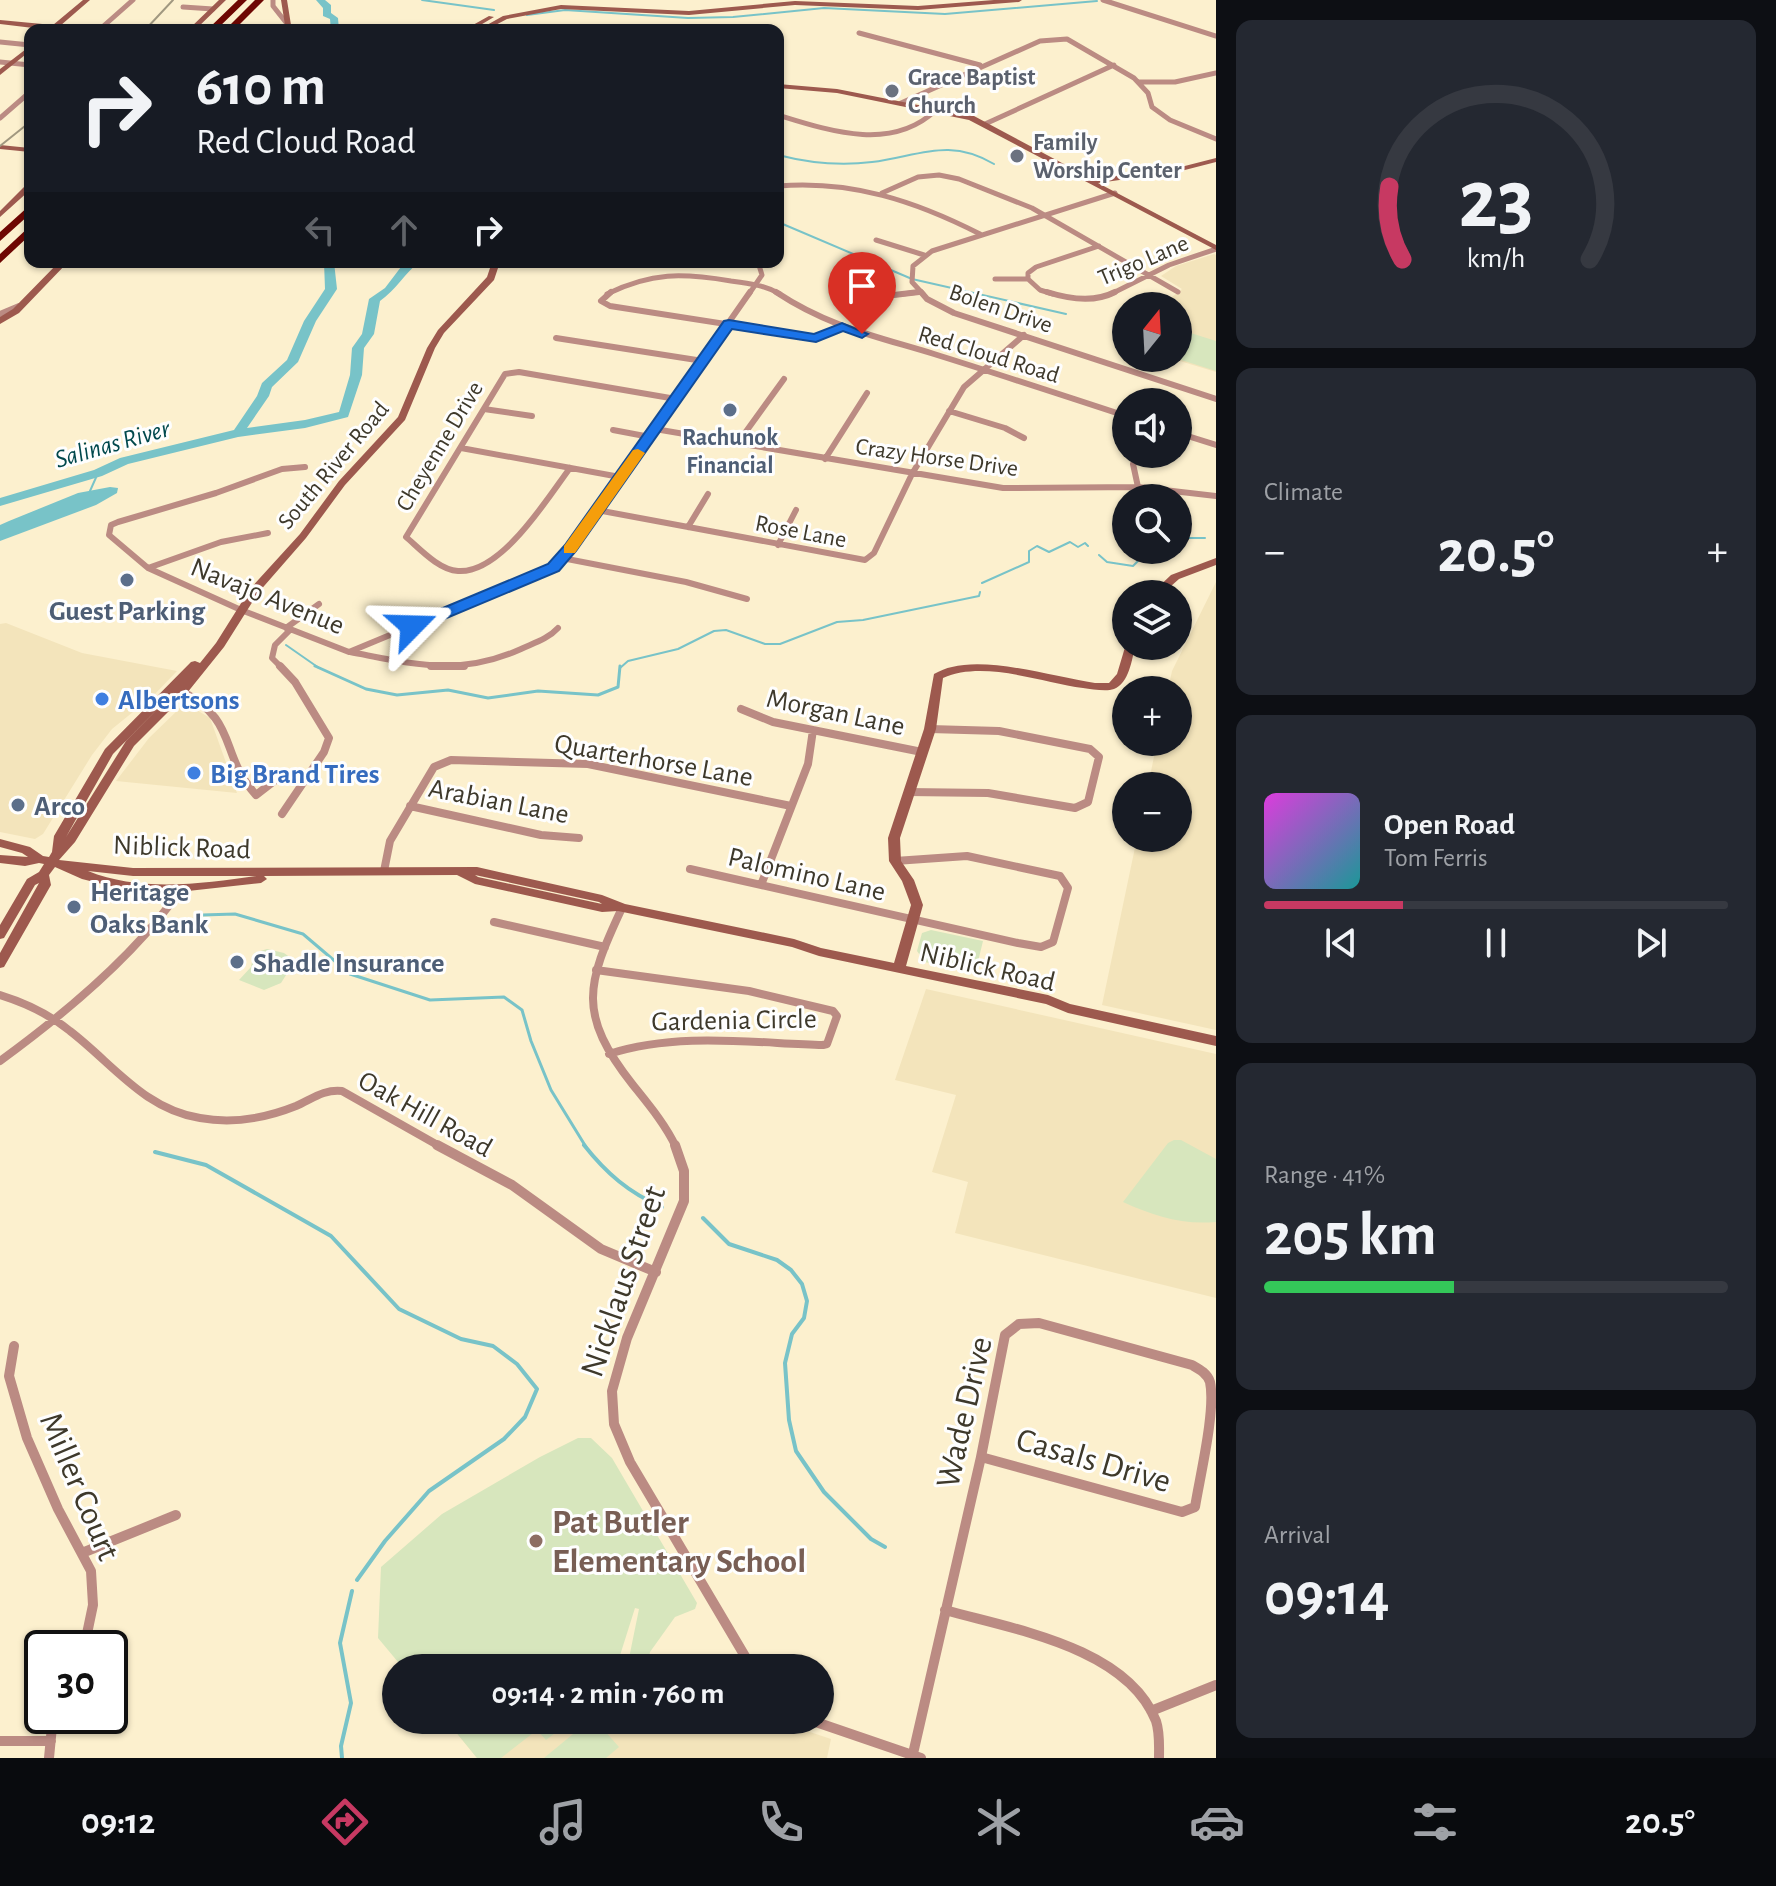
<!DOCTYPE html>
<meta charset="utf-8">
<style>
body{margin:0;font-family:"Alegreya Sans",sans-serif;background:#242831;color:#f1f3f6;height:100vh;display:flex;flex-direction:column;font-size:30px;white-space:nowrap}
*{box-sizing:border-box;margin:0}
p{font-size:26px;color:#9ea1a6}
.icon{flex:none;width:44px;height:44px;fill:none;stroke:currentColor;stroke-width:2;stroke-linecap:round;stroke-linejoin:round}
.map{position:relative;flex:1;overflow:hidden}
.details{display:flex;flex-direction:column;gap:20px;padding:20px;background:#0d0f14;width:560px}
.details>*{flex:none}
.banner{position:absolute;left:24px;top:24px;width:760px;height:244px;border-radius:16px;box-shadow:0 2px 6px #0004;background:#171b24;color:#f1f3f6;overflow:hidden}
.needle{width:52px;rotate:18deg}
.fabs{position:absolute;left:1112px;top:292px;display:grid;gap:16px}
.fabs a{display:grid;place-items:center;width:80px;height:80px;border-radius:50%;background:#171b24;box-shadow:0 2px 6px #0004;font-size:40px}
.speed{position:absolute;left:24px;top:1630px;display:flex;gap:16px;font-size:40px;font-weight:700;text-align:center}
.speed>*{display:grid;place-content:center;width:104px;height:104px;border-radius:50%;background:#171b24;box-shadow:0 2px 6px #0004;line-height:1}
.speed .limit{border:4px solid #111;border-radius:12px;background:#fff;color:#111}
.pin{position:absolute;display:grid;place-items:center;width:68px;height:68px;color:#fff;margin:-82px -34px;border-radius:50% 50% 50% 0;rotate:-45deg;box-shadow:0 0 8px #0007}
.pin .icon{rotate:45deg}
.me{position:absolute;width:88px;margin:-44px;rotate:68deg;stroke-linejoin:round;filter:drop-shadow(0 0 6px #0008)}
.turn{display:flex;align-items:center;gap:28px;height:168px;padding:0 40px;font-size:36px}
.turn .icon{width:104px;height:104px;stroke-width:2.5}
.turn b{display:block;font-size:56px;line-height:68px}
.lanes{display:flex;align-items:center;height:76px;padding:0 40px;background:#0003;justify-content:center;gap:40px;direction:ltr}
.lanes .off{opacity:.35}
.big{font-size:60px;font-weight:700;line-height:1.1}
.details .widget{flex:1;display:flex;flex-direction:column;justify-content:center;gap:12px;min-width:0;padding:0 28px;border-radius:16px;background:#242831}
.details .dial{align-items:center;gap:0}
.dial svg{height:208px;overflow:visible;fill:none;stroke:#363941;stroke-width:7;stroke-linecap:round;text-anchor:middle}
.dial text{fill:#f1f3f6;stroke:none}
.song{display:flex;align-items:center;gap:24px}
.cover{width:96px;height:96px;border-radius:12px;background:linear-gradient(135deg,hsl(300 70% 55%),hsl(180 70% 35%))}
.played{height:8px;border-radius:4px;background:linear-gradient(90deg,#c73962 30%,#363941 30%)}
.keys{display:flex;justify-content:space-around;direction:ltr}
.heat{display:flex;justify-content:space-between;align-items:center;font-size:44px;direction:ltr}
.charge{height:12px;border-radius:6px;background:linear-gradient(90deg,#34c759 41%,#363941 0)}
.trip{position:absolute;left:382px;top:1654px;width:452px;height:80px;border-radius:40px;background:#171b24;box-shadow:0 2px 6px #0004;font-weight:700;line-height:80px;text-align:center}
.tab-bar{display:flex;height:128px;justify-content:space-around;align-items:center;background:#090b0e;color:#9ea1a6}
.tab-bar .icon{width:56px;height:56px}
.tab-bar .selected{color:#c73962}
.tab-bar b{font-size:36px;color:#f1f3f6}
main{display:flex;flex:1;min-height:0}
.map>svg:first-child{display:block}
.built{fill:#f3e4bb}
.green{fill:#d7e6bd}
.water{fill:#78c3c8}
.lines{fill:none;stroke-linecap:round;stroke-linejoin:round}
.stream-far2{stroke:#78c3c8;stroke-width:2}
.stream-far1{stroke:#78c3c8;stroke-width:3}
.stream{stroke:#78c3c8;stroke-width:4}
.river{fill:#78c3c8;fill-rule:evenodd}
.street-far3{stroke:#bb8b83;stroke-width:5}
.street-far2{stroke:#bb8b83;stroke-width:6}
.street-far1{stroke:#bb8b83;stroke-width:8}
.street{stroke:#bb8b83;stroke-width:10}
.secondary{fill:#9d594e;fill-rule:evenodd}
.highway{fill:#6e0703;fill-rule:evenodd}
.rail{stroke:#a19880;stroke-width:2}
.route{fill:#1a73e8;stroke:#114b97;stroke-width:2}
.slow{fill:#f59e0b}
.worship-dot{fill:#6b7280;stroke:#fefefe;stroke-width:3}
.service-dot{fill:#5c6f8a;stroke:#fefefe;stroke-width:3}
.shop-dot{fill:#3f7fe0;stroke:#fefefe;stroke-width:3}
.education-dot{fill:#8d6e63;stroke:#fefefe;stroke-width:3}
.labels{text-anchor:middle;stroke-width:6;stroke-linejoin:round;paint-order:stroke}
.far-worship-label{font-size:24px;font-weight:bold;fill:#5b616d;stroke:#fefefe;text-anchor:start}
.far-street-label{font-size:24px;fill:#3e392b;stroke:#fefefe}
.far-service-label{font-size:24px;font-weight:bold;fill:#4e5e75;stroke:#fefefe}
.far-water-label{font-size:26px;font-style:italic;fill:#00484c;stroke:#fefefe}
.street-label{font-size:28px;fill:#3e392b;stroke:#fefefe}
.service-label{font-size:28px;font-weight:bold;fill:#4e5e75;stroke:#fefefe;text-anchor:start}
.shop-label{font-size:28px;font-weight:bold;fill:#366cbe;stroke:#fefefe;text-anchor:start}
.near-street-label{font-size:34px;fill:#3e392b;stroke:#fefefe}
.near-education-label{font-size:34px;font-weight:bold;fill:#785e54;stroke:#fefefe;text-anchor:start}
</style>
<main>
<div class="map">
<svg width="1216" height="1758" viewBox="0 0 1216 1758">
<rect width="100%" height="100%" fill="#fcf0ce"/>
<path class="built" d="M1214,254L1216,255V372L1170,358H1178V306H1161L1182,289L1161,276L1176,266Z
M1216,582V1030L1102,1005L1137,838H1178V786H1148L1157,742H1178V690H1168L1172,671Z
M6,623L82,653L177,671L154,695L112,729L92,755L43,834L35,839L0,832V624Z
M182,706H190L210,718L237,793L116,781L149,738Z
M926,989L1216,1054V1298L955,1233L968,1182L932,1172L956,1095L895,1080Z
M446,1720H790L807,1731L831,1739L827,1758H477Z"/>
<path class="green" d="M1178,329L1216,341V371L1175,358H1178Z
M931,930L983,941L975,974L925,962L917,951L922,933Z
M267,949L284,953L295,961L281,983L264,990L239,980L251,967L254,953Z
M1174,1140H1181L1216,1159V1222C1181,1225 1154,1216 1123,1202L1168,1143Z
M578,1438H591L612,1458L697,1603L695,1609L675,1617L650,1652L647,1668H627L639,1609L635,1608L616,1668H403L378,1638L381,1567L442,1514L540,1457Z
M446,1720H572L546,1740L537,1730L501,1758H477Z
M590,1720H595L619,1747L606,1758H544Z"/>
<path class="water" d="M110,487L118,488L117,493L96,505L0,541V525L9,521L78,493Z"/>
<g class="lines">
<path class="stream-far2" d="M422,0L494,10
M527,15L565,10L688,18L733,17L824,8L945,14L1097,1
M778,155C809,163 841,166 872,162C919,156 949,137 994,164
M778,222L912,279L1066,314
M90,491L98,473
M1178,538H1205
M1099,555L1107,562L1133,566L1144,555
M982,583L1029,562V551L1037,546L1049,552L1070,542L1078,547L1085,543L1088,546
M286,645L319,668
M620,668L628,661L678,649L714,631L726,630L765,644H780L837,622L863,620L979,596L980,592"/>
<path class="stream-far1" d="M315,666L366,689L397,695L448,690L488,698L538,691L598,695L618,687L620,666
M202,915L235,914L303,934L350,974L430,1000L504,997L522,1010L531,1041L551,1090L586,1147"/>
<path class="stream" d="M584,1145C606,1173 629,1193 662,1207
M155,1152L206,1165L331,1236L399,1309L461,1339L493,1346L517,1364L537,1389L525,1417L504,1439L429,1491L385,1541L357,1580
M703,1218L729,1244L777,1260L791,1270L802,1284L807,1301L804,1318L792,1334L785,1363L789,1420L796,1451L824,1492L871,1539L885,1547
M342,1758L341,1746L351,1703L340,1643L352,1591"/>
<path class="river" d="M316,0H325L331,5V13L338,18L339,30H331L330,19L323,16V8Z
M324,262H334L337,289L316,321L298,362L272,387L269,396L247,428L305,420L339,412L350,375L352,348L362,334L369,299L385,288L404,263L419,262C405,273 396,290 380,301L374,334L364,348L362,375L348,417L305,428L238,437L128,464L102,476L0,506V498L94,470L120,458L234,430L257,396L262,383L287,360L304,321L325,289Z"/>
<path class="street-far3" d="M273,0V6L288,25
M1103,0L1216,36
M183,7L213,9
M99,30L133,0
M859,33L980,65
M0,42L30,45
M0,62L30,65
M1139,82H1175L1216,73
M901,103L1040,41L1067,39L1134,78L1148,93L1152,107L1170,120L1216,139
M778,115C830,131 892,152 936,110
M0,118L30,92
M985,124L1114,65
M778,186C852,180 915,201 980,234
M882,193L918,177L939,175L959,179L1032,208L1178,292
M876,240L924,255
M995,279H1028
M855,283L891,294
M607,294C652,272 682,273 731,281C747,283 765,285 780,294
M749,294L762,275L758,262
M903,294L919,292
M923,294L912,282L913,266L932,251L1115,193
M1053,294L1040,290L1028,279V273L1036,267L1099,246
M1111,294L1169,265L1216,249"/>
<path class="street-far2" d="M611,292L601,301L610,306L816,338L842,327
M776,292C829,327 875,336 934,354C998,374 1062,395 1126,416
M884,292L894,295L919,292
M921,292L927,299L954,313L1216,399
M1047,292C1069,299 1094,303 1115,292
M0,314L19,306
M556,338L703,361
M484,409L532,416
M949,411L1005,428L1024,438
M655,429L1003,488L1138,487L1216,496
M613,430L650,437
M1178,433L1216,445
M737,444L784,379
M461,448L620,477
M825,459L867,393
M1133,464L1138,487
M305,467L282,469L216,493L118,522L111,525L109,535L148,568L241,610L349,652L554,567L571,548L750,292
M570,468C547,499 501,574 458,571C439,570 420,549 406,537L505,374L519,372L676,399
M597,510L865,560L874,553L912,474L964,387L1024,335
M688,527L708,494
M778,545L796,510
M562,558L686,582L747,599
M148,568L221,542L268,533
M286,628L319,604
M350,652C414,664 459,677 521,649C534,643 548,639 558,628
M282,668L272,658L275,645L290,630"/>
<path class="street-far1" d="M280,666L295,682L329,738L324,752L282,814
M431,666H464
M178,689C241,722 217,751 256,795L278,778H306
M741,709L773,722L922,752
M908,792L988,793L1075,808L1088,802L1099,757L1090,749L999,731L930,729
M410,806L541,835L579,838
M690,869L1018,943L1041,947L1053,942L1068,888L1060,876L967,856L895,861
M384,871L390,841L434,767L451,760L588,764L791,806
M761,885L808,764L813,730
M622,908C586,985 577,1014 633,1085C649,1105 665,1124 676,1147
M494,922L605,947
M596,970L749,991L833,1011L837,1016L827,1044L823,1045C752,1043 678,1032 609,1054
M0,995C26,1003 49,1014 70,1031C113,1064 144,1109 200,1118C233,1124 266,1118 296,1106C312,1099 324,1089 342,1091L441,1147
M0,1061C63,1015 137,954 181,889"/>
<path class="street" d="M437,1145L512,1185L601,1249L656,1272
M675,1145L684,1171V1201L627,1338L612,1391L614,1424L630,1462L752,1668
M1039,1323L1192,1365C1199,1369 1207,1373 1210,1382C1216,1410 1200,1476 1195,1507L1182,1512L981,1457L1005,1335L1019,1324Z
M14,1346L9,1376L27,1438L58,1509L91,1571L93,1605L84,1648
M82,1553L176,1515
M945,1610C1012,1629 1127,1647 1156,1721C1160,1733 1159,1746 1159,1758
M1151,1711L1216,1685
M810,1720L921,1758
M0,1741H51
M49,1758L53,1716
M912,1758L981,1457"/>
<path class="secondary" d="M83,0H90L60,26L82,30H50L0,24V20L53,25Z
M219,0H226L195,30H188Z
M281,0H287L291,25L288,30H282L285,25Z
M994,0H1022L1019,2L918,10L795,5L689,15L561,9L507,19L486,30H478L503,16L561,5L689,11L795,1L918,6Z
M489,16L494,17L472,30H464Z
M30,46V51L0,75V69Z
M778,84L837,89L974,116L1092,179L1177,168L1216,158V162L1177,172L1098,183L1216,245V250L969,120L837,93L778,88Z
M0,145L30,148V152L0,149Z
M27,184H30V190L0,217V211Z
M59,262H68L19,313L0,324V317L13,309Z
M492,262H500L494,280L444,333L435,348L405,420L345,485L306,538L258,593L224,647L187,693L134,746L75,842L59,860L133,868L477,867L602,895L625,904L794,939L821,948L894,963L911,905L902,881L889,861L888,838L924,729L934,674C940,671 946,668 952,667C991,657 1054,677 1095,683H1109L1117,674L1126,644V646H1135C1132,660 1129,683 1114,689C1106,692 1092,689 1083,688C1041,682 983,660 943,678L936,729L900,838L901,861L914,880L923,905L906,966L1048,995L1070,1004L1216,1036V1046L1068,1013L1046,1004L819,956L792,947L618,911L602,912L475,884L457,875L264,876L267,879L261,883L188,891L135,890L110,886L82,879L55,867L49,875L51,885L4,967L0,968V953L39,883L35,885L4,938L0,939V925L27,879L39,872L44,864L39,863L25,866L0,863V855L28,857L22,853L0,847V839L30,847L43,856L49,857L52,852L54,836L105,749L191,662L195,661L200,663L216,643L250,589L300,534L339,481L398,417L427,348L438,330L487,277ZM190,676L126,741L66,837L113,754ZM88,871L133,876H256C202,884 139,892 88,871ZM475,875L599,902L602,904L478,877Z
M1216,558V565L1179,579L1162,594H1151L1171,575Z"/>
<path class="highway" d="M238,0H247L216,30H207Z
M255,0H264L234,30H225Z
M30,205V214L0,241V232Z
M30,226V235L0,263V254Z"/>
<path class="rail" d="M145,30L173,0
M0,146L30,122"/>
</g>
<path class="route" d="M729,320L814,334L842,323L868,334L862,338L843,331L816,342L732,329L576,551L559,571L418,630H407V623L548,564L565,545L724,321Z"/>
<path class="slow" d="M638,449L645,453L575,553H564V546L633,450Z"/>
<g class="worship-dot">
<circle cx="892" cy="91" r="8"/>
<circle cx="1017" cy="156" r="8"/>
</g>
<g class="service-dot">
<circle cx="730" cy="410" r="8"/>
<circle cx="127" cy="580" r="8"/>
<circle cx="18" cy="805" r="8"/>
<circle cx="74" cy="907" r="8"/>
<circle cx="237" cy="962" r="8"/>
</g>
<g class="shop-dot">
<circle cx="102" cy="699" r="8"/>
<circle cx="194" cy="773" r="8"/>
</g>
<circle class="education-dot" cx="536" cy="1541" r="8"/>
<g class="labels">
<g class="far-worship-label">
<text x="908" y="85">Grace Baptist<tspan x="908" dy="28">Church</tspan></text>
<text x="1033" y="150">Family<tspan x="1033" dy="28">Worship Center</tspan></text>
</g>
<g class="far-street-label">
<text transform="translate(1143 260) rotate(-23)" y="8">Trigo Lane</text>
<text transform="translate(1001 308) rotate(19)" y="8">Bolen Drive</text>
<text transform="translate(989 354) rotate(17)" y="8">Red Cloud Road</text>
<text transform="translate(439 446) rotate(-59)" y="8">Cheyenne Drive</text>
<text transform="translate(937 457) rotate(8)" y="8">Crazy Horse Drive</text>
<text transform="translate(333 465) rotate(-50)" y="8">South River Road</text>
<text transform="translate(801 531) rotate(11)" y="8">Rose Lane</text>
</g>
<g class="far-service-label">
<text x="730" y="445">Rachunok<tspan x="730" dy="28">Financial</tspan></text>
</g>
<g class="far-water-label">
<text transform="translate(112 443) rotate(-16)" y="9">Salinas River</text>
</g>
<g class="street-label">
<text transform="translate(268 595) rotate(22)" y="10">Navajo Avenue</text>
<text transform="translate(836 711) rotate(12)" y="10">Morgan Lane</text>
<text transform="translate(654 759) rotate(10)" y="10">Quarterhorse Lane</text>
<text transform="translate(499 800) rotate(11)" y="10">Arabian Lane</text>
<text transform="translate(182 846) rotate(2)" y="10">Niblick Road</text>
<text transform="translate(807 873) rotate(13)" y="10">Palomino Lane</text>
<text transform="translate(988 966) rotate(13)" y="10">Niblick Road</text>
<text transform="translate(734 1019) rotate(-1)" y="10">Gardenia Circle</text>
<text transform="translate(426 1113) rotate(29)" y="10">Oak Hill Road</text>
</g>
<g class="service-label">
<text x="127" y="620" text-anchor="middle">Guest Parking</text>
<text x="34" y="815">Arco</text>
<text x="90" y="901">Heritage<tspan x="90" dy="32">Oaks Bank</tspan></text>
<text x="253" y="972">Shadle Insurance</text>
</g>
<g class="shop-label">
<text x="118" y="709">Albertsons</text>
<text x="210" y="783">Big Brand Tires</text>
</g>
<g class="near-street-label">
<text transform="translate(622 1281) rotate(-71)" y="12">Nicklaus Street</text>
<text transform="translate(963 1412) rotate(-77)" y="12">Wade Drive</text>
<text transform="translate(1094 1459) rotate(16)" y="12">Casals Drive</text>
<text transform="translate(81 1486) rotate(67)" y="12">Miller Court</text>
</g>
<g class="near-education-label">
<text x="552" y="1533">Pat Butler<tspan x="552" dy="39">Elementary School</tspan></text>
</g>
</g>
</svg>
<div class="fabs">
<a><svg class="needle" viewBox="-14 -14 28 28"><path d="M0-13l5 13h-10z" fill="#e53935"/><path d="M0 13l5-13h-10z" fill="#9ea1a6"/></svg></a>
<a><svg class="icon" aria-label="sound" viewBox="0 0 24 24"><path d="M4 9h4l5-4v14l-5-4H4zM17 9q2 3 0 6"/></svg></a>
<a><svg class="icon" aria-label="search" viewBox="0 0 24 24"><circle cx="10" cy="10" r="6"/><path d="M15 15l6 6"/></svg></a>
<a><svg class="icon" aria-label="layers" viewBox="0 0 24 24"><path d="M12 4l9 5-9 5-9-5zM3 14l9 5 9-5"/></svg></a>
<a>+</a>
<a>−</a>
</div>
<div class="speed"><div class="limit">30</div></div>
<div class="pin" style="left:862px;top:334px;background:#d93025"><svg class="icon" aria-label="arrive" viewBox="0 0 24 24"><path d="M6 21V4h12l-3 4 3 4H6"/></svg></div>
<svg class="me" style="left:412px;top:626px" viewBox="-20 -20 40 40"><path d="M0-17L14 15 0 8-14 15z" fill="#1a73e8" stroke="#fff" stroke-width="4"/></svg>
<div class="trip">09:14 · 2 min · 760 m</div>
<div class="banner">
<div class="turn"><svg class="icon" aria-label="right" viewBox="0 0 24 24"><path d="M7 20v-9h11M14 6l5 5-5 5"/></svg><div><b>610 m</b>Red Cloud Road</div></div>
<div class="lanes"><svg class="icon off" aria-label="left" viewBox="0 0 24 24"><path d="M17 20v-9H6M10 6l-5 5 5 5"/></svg><svg class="icon off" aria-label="ahead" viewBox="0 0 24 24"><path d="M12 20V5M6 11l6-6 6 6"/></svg><svg class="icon" aria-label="right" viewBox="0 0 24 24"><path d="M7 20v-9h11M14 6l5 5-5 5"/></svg></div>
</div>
</div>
<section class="details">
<div class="widget dial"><svg viewBox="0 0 100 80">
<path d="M14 69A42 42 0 1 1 86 69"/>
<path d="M14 69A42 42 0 0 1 9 41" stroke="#c73962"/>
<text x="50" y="56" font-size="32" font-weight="700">23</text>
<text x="50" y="72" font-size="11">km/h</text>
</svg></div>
<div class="widget"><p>Climate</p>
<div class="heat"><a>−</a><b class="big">20.5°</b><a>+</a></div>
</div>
<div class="widget">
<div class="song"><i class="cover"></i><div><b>Open Road</b><p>Tom Ferris</p></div></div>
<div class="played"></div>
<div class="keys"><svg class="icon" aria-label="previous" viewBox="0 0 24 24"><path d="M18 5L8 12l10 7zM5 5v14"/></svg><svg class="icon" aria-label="pause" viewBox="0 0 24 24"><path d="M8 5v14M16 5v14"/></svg><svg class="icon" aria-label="next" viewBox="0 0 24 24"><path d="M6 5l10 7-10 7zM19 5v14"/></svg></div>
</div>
<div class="widget"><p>Range · 41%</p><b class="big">205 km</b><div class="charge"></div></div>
<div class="widget"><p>Arrival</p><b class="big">09:14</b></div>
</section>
</main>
<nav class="tab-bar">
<b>09:12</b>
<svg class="icon selected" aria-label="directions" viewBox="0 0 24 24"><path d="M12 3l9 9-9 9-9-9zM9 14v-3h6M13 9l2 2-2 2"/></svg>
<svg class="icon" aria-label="music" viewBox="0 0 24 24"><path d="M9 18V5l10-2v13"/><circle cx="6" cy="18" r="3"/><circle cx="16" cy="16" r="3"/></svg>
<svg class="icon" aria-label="phone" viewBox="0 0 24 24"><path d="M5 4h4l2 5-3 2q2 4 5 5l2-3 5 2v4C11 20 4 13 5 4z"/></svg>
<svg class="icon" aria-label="climate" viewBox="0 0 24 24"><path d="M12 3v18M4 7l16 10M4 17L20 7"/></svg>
<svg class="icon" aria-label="car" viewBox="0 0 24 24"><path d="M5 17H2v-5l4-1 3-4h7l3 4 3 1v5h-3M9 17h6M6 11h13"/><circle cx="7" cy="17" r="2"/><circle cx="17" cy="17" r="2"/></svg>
<svg class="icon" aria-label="filters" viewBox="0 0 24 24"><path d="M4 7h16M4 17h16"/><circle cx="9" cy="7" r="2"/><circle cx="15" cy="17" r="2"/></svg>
<b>20.5°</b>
</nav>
